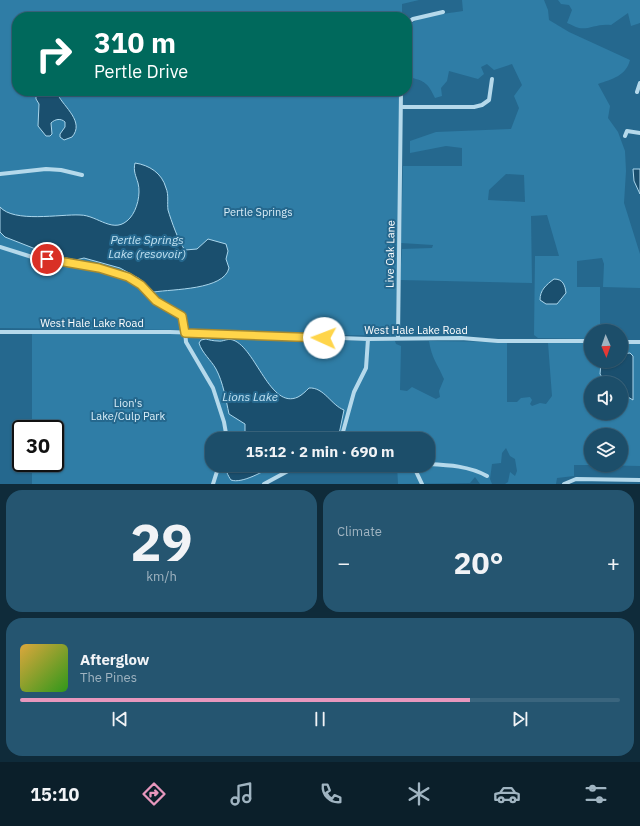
<!DOCTYPE html>
<meta charset="utf-8">
<style>
body{margin:0;font-family:"IBM Plex Sans",sans-serif;background:#255570;color:#f1f3f6;height:100vh;display:flex;flex-direction:column;font-size:15px;white-space:nowrap}
*{box-sizing:border-box;margin:0}
p{font-size:13px;color:#a0b4c1}
.icon{flex:none;width:22px;height:22px;fill:none;stroke:currentColor;stroke-width:2;stroke-linecap:round;stroke-linejoin:round}
.map{position:relative;height:484px;overflow:hidden}
.side{display:flex;flex-direction:column;gap:6px;padding:6px;background:#0f2b3a;flex:1}
.side>*{flex:none}
.hud{position:absolute;left:12px;top:12px;width:400px;height:84px;border-radius:16px;box-shadow:0 1px 3px #0004,0 0 0 1px #3a657e;background:#00695c;color:#fff;overflow:hidden}
.needle{width:26px;rotate:178deg}
.buttons{position:absolute;left:584px;top:324px;display:grid;gap:8px}
.buttons a{display:grid;place-items:center;width:44px;height:44px;border-radius:50%;background:#1c4e6a;box-shadow:0 1px 3px #0004,0 0 0 1px #3a657e;font-size:20px}
.speed{position:absolute;left:12px;top:420px;display:flex;gap:8px;font-size:20px;font-weight:700;text-align:center}
.speed>*{display:grid;place-content:center;width:52px;height:52px;border-radius:50%;background:#1c4e6a;box-shadow:0 1px 3px #0004,0 0 0 1px #3a657e;line-height:1}
.speed .limit{border:2px solid #111;border-radius:6px;background:#fff;color:#111}
.pin{position:absolute;display:grid;place-items:center;width:34px;height:34px;color:#fff;margin:-17px;border:2px solid #fff;border-radius:50%;box-shadow:0 1px 4px #0007}
.me{position:absolute;width:44px;margin:-22px;rotate:272deg;stroke-linejoin:round;filter:drop-shadow(0 0 3px #0008)}
.turn{display:flex;align-items:center;gap:14px;height:84px;padding:0 16px;font-size:18px}
.turn .icon{width:52px;height:52px;stroke-width:2.5}
.turn b{display:block;font-size:28px;line-height:34px}
.big{font-size:30px;font-weight:800;line-height:1.1}
.side .widget{flex:1;display:flex;flex-direction:column;justify-content:center;gap:6px;min-width:0;padding:0 14px;border-radius:16px;background:#255570}
.side .dial{align-items:center;gap:0}
.dial b{font-size:52px;line-height:1}
.song{display:flex;align-items:center;gap:12px}
.cover{width:48px;height:48px;border-radius:6px;background:linear-gradient(135deg,hsl(40 70% 55%),hsl(110 70% 35%))}
.played{height:4px;border-radius:2px;background:linear-gradient(90deg,#e797bd 75%,#3a657e 75%)}
.keys{display:flex;justify-content:space-around;direction:ltr}
.heat{display:flex;justify-content:space-between;align-items:center;font-size:22px;direction:ltr}
.side .tiles{flex:1;display:grid;gap:6px;grid-template-columns:1fr 1fr}
.widget:last-child{grid-column:span 2}
.trip{position:absolute;left:205px;top:432px;width:230px;height:40px;border-radius:16px;background:#1c4e6a;box-shadow:0 1px 3px #0004,0 0 0 1px #3a657e;font-weight:800;line-height:40px;text-align:center}
.tabs{display:flex;height:64px;justify-content:space-around;align-items:center;background:#0b1f2a;color:#a0b4c1}
.tabs .icon{width:28px;height:28px}
.tabs .on{color:#e797bd}
.tabs b{font-size:18px;color:#f1f3f6}
.map>svg:first-child{display:block}
.green{fill:#2f7da6;fill-rule:evenodd}
.water{fill:#1a4f6e;stroke:#aad6ec}
.lines{fill:none;stroke-linecap:round;stroke-linejoin:round}
.minor{stroke:#b5d9eb;stroke-width:4}
.route-casing{stroke:#a68a30;stroke-width:10}
.route{stroke:#ffd54a;stroke-width:7}
.labels{text-anchor:middle;stroke-width:4;stroke-linejoin:round;paint-order:stroke}
.park-label{font-size:11px;fill:#daeef8;stroke:#25688e}
.street-label{font-size:11px;fill:#fff;stroke:#25688e}
.water-label{font-size:12px;font-style:italic;fill:#c1e2f2;stroke:#25688e}
</style>
<div class="map">
<svg width="640" height="484" viewBox="0 0 640 484">
<rect width="100%" height="100%" fill="#25688e"/>
<path class="green" d="M0,0H419L402,4V17H17V91H401L396,336L241,333L182,330L0,328Z
M462,0H544L548,10L549,20L569,32L630,60C626,76 612,79 598,84L610,106L608,118L618,132L625,151L626,171L624,203L640,254V288L603,287L604,264L602,258L577,261V287H600V331H591V339L538,338L534,335L535,256H559L547,215L531,216L532,283L400,280L402,249L432,248L433,245L401,243L403,166H462V148L446,146L410,153V141L436,132L511,129L519,108L514,96L522,85L512,64L494,70L487,64L481,67L484,74L478,79L449,71L447,81L441,88L442,96L435,98C428,83 425,81 409,77L407,74V28C415,15 448,14 463,11ZM506,174L524,175L525,202L488,200L489,190Z
M558,0H640V23L631,26L628,13L611,25C598,23 588,30 579,28C575,27 570,24 567,23L572,10L569,5L561,4Z
M32,334H176L317,340L395,341L396,344L401,346L400,390L407,391L412,387L436,399L440,397L439,391L444,379C437,363 432,359 429,341L507,342V402H517L521,398L530,397L532,400L530,404L532,406L540,403L546,404L552,396L548,343H591V361H604L601,363L600,374L606,383H591V413H621V393L632,400L630,353L621,354V343H640V466L596,465H621V435H591V465H574V476L557,478L556,484H505L508,482L510,472L515,476L517,471L515,459L510,456L506,448L502,453L501,463L492,464L490,479L492,484H480L475,477L470,483L398,484L397,465H428V439H212V465H382L293,470L264,484H32V463H55V429H32Z"/>
<path class="water" d="M36,91H52L53,94L58,95C64,107 85,122 72,137L64,140L60,137V134L65,127V122C61,118 55,119 51,123L52,134L50,136H46L38,126L39,104L36,99Z
M135,163C149,165 162,173 166,188C169,195 167,203 168,210C171,220 179,243 185,250L197,249L208,239L226,244L228,251L226,259L229,268C224,290 173,289 154,292L140,279L120,268L84,258L76,260L51,255L5,237L0,232V207C14,223 60,214 80,215C98,215 114,236 130,218C137,210 141,194 138,183C136,176 133,171 135,163Z
M633,169H640V194L634,181Z
M554,279C563,279 565,285 566,293L557,304H546L540,300C540,290 546,285 554,279Z
M206,339C209,340 214,341 218,341C223,342 227,338 233,340C256,348 270,410 298,397C302,395 306,391 309,388C324,387 331,405 344,410L338,439H245V424L229,414C226,400 223,382 216,369C211,360 202,353 199,343L201,340Z
M630,353L633,356V400L621,393V383H606L600,374L601,363L604,361H621V354Z
M225,465H275C264,471 242,484 231,480C228,476 225,469 225,465Z"/>
<g class="lines">
<path class="minor" d="M407,23L413,19L443,12
M637,92L640,83
M401,107H474L482,105L489,100L492,79
M625,136L627,131L640,133
M0,174L46,169L61,170L82,175
M0,247L32,257L118,273L133,279L161,304L179,313L184,320L186,342L213,388L224,422L227,439
M0,332H170L368,339L461,338L498,341H591
M398,338L401,91
M621,342H640
M341,439L354,392L366,368L368,339
M428,464C449,465 469,466 487,476
M413,465L422,484
M213,484L219,465
M264,484L288,471L382,465
M564,484L576,479L640,480"/>
</g>
<g class="lines">
<defs>
<path id="route" d="M47,259L99,268L128,277L141,285L156,301L182,316L185,333L324,338"/>
</defs>
<use href="#route" class="route-casing"/>
<use href="#route" class="route"/>
</g>
<g class="labels">
<g class="park-label">
<text x="258" y="216">Pertle Springs</text>
<text x="128" y="407">Lion's<tspan x="128" dy="13">Lake/Culp Park</tspan></text>
</g>
<g class="street-label">
<text transform="translate(390 254) rotate(-89)" y="4">Live Oak Lane</text>
<text x="92" y="327">West Hale Lake Road</text>
<text x="416" y="334">West Hale Lake Road</text>
</g>
<g class="water-label">
<text x="147" y="244">Pertle Springs<tspan x="147" dy="14">Lake (resovoir)</tspan></text>
<text x="250" y="401">Lions Lake</text>
</g>
</g>
</svg>
<div class="buttons">
<a><svg class="needle" viewBox="-14 -14 28 28"><path d="M0-13l5 13h-10z" fill="#e53935"/><path d="M0 13l5-13h-10z" fill="#a0b4c1"/></svg></a>
<a><svg class="icon" aria-label="sound" viewBox="0 0 24 24"><path d="M4 9h4l5-4v14l-5-4H4zM17 9q2 3 0 6"/></svg></a>
<a><svg class="icon" aria-label="layers" viewBox="0 0 24 24"><path d="M12 4l9 5-9 5-9-5zM3 14l9 5 9-5"/></svg></a>
</div>
<div class="speed"><div class="limit">30</div></div>
<div class="pin" style="left:47px;top:259px;background:#d93025"><svg class="icon" aria-label="arrive" viewBox="0 0 24 24"><path d="M6 21V4h12l-3 4 3 4H6"/></svg></div>
<svg class="me" style="left:324px;top:338px" viewBox="-20 -20 40 40"><circle r="19" fill="#fff"/><path d="M0-13L10 11 0 6-10 11z" fill="#ffd54a"/></svg>
<div class="trip">15:12 · 2 min · 690 m</div>
<div class="hud">
<div class="turn"><svg class="icon" aria-label="right" viewBox="0 0 24 24"><path d="M7 20v-9h11M14 6l5 5-5 5"/></svg><div><b>310 m</b>Pertle Drive</div></div>
</div>
</div>
<section class="side">
<div class="tiles">
<div class="widget dial"><b>29</b><p>km/h</p></div>
<div class="widget"><p>Climate</p>
<div class="heat"><a>−</a><b class="big">20°</b><a>+</a></div>
</div>
<div class="widget">
<div class="song"><i class="cover"></i><div><b>Afterglow</b><p>The Pines</p></div></div>
<div class="played"></div>
<div class="keys"><svg class="icon" aria-label="previous" viewBox="0 0 24 24"><path d="M18 5L8 12l10 7zM5 5v14"/></svg><svg class="icon" aria-label="pause" viewBox="0 0 24 24"><path d="M8 5v14M16 5v14"/></svg><svg class="icon" aria-label="next" viewBox="0 0 24 24"><path d="M6 5l10 7-10 7zM19 5v14"/></svg></div>
</div>
</div>
</section>
<nav class="tabs">
<b>15:10</b>
<svg class="icon on" aria-label="directions" viewBox="0 0 24 24"><path d="M12 3l9 9-9 9-9-9zM9 14v-3h6M13 9l2 2-2 2"/></svg>
<svg class="icon" aria-label="music" viewBox="0 0 24 24"><path d="M9 18V5l10-2v13"/><circle cx="6" cy="18" r="3"/><circle cx="16" cy="16" r="3"/></svg>
<svg class="icon" aria-label="phone" viewBox="0 0 24 24"><path d="M5 4h4l2 5-3 2q2 4 5 5l2-3 5 2v4C11 20 4 13 5 4z"/></svg>
<svg class="icon" aria-label="climate" viewBox="0 0 24 24"><path d="M12 3v18M4 7l16 10M4 17L20 7"/></svg>
<svg class="icon" aria-label="car" viewBox="0 0 24 24"><path d="M5 17H2v-5l4-1 3-4h7l3 4 3 1v5h-3M9 17h6M6 11h13"/><circle cx="7" cy="17" r="2"/><circle cx="17" cy="17" r="2"/></svg>
<svg class="icon" aria-label="filters" viewBox="0 0 24 24"><path d="M4 7h16M4 17h16"/><circle cx="9" cy="7" r="2"/><circle cx="15" cy="17" r="2"/></svg>
</nav>
